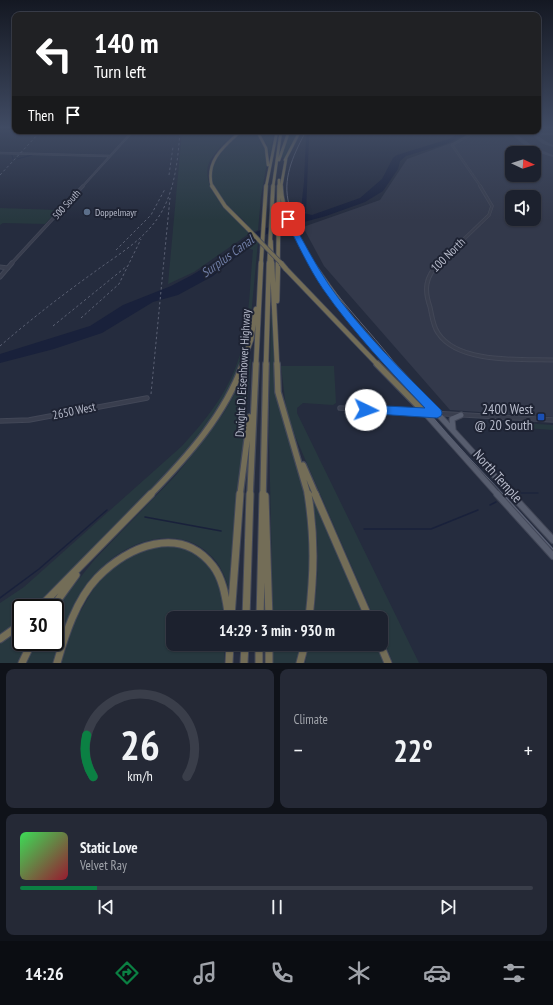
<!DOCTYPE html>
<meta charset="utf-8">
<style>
body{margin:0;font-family:"PT Sans Narrow",sans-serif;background:#252936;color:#f1f3f6;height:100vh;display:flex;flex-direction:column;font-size:15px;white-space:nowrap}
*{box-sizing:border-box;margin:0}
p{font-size:13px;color:#a0a3aa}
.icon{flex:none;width:22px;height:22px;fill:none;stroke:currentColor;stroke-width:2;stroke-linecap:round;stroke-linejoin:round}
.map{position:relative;height:663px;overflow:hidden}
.details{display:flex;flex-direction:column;gap:6px;padding:6px;background:#0f1219;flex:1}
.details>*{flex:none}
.banner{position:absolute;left:12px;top:12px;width:529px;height:122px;border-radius:8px;box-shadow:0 1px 3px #0004,0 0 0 1px #3a3e4a;background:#202124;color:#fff;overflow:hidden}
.needle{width:26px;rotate:94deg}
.controls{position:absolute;left:505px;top:146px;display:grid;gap:8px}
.controls a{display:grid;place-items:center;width:36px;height:36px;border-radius:8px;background:#1c212e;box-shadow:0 1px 3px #0004,0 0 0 1px #3a3e4a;font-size:20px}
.speed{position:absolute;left:12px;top:599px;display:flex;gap:8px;font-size:20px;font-weight:700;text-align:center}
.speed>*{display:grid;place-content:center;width:52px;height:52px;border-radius:50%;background:#1c212e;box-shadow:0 1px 3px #0004,0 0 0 1px #3a3e4a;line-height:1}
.speed .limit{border:2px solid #111;border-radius:6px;background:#fff;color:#111}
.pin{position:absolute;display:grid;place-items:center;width:34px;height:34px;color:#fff;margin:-17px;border-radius:8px;box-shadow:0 2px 6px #0006}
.me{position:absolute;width:44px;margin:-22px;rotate:93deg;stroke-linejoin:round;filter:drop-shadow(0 0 3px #0008)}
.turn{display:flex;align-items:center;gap:14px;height:84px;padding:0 16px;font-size:18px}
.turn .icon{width:52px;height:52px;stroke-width:2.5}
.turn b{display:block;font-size:28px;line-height:34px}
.then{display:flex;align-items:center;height:38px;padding:0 16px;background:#0003;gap:8px;font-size:15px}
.big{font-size:30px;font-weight:600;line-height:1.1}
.details .tile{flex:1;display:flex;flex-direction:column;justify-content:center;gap:6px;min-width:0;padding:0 14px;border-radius:8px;background:#252936}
.details .dial{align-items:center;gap:0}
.dial svg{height:104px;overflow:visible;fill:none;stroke:#3a3e4a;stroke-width:7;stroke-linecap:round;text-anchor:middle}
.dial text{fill:#f1f3f6;stroke:none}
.song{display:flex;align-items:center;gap:12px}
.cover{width:48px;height:48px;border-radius:6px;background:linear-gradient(135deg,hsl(130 70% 55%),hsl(350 70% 35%))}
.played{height:4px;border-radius:2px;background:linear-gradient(90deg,#0b8043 15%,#3a3e4a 15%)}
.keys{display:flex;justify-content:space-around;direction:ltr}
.heat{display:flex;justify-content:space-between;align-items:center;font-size:22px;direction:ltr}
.details .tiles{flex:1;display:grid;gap:6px;grid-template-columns:1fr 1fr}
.tile:last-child{grid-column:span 2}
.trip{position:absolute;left:166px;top:611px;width:222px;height:40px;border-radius:8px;background:#1c212e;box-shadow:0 1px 3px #0004,0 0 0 1px #3a3e4a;font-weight:600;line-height:40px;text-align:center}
.menu{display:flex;height:64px;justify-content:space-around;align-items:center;background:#0b0d12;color:#a0a3aa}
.menu .icon{width:28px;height:28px}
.menu .current{color:#0b8043}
.menu b{font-size:18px;color:#f1f3f6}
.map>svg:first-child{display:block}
.airport{fill:#33394b;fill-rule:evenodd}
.green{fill:#27383f}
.water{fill:#19213b}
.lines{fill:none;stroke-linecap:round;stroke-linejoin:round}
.stream-far1{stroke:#19213b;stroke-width:1}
.stream{stroke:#19213b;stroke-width:1.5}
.taxiway{fill:#404659;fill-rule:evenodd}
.minor-far3-casing{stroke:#424757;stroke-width:2.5}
.minor-far2-casing{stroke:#424757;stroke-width:3.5}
.minor-far1-casing{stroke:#424757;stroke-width:5}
.minor-casing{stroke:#424757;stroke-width:5.5}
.major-far1-casing{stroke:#424757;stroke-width:7}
.major-casing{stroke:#424757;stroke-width:8}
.highway-far4-casing{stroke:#444959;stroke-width:3.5}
.highway-far3-casing{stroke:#444959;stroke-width:5}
.highway-far2-casing{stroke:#444959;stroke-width:6}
.highway-far1-casing{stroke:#444959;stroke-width:8}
.highway-casing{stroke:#444959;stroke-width:9}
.minor-far3{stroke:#393e4e;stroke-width:1.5}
.minor-far2{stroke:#393e4e;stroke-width:2}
.minor-far1{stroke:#393e4e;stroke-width:3}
.minor{stroke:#393e4e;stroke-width:3.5}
.major-far1{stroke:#575d6e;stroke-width:5}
.major{stroke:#575d6e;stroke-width:6}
.highway-far4{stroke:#736d57;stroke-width:2.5}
.highway-far3{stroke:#736d57;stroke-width:3.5}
.highway-far2{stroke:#736d57;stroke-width:4.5}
.highway-far1{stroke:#736d57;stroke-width:5.5}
.highway{stroke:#736d57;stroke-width:7}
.tram-far1{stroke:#5b6174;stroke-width:1}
.tram{stroke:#5b6174;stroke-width:1.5}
.rail{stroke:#5b6174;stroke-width:1;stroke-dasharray:2.5 2.5;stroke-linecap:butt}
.highway-bridge-far1-casing{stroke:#444959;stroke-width:5;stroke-linecap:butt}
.highway-bridge-casing{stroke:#444959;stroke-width:6;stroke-linecap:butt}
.highway-bridge-far1{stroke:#736d57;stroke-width:3.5}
.highway-bridge{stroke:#736d57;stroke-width:4.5}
.route{fill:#1a73e8;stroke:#114b97}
.service-dot{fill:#5c6f8a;stroke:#1e2333;stroke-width:1.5}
.transit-dot{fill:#1a4fb4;stroke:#1e2333;stroke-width:1.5}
.labels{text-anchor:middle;stroke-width:4;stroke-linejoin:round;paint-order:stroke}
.far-street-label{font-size:10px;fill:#b5b9c9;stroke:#1e2333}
.far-poi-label{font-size:10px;fill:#b5b9c9;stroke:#1e2333;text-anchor:start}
.street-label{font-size:12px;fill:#b5b9c9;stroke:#1e2333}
.water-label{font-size:13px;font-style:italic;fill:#707ea6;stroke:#1e2333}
.near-poi-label{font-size:14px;fill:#b5b9c9;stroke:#1e2333;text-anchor:end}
.near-street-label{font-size:14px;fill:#b5b9c9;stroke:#1e2333}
</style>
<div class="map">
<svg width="553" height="663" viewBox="0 0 553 663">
<rect width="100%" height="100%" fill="#252c3e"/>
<path class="airport" d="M538,127H553V417L450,410L324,266L303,227L380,200L407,159L454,142L467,135L465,131H538ZM512,153H534V175H512ZM512,197H534V219H512Z"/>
<path class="green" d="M182,131H237C227,141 215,150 209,163C199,188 234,218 250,233L194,272L168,284Z
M242,131H256L266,149L267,163L261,196L258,230L253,232C249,228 246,222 241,218C229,206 204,187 212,167C218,152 231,142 242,131Z
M258,131H274L270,156L266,143Z
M290,131H299L284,158L281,157Z
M0,208L58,210L45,224L3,223L0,225Z
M256,240L258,242L249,338L239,371L223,402L204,431L179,461L50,593L34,608H21V619L0,636V603L24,587L182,446C210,416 235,383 243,342C250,312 250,281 253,250L248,248Z
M271,312H272L276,386L278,402L305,487L312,544L307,618H273L269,436Z
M249,359H251L231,597C227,581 222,565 209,554C175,521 116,544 93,579C88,587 85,596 81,604C73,624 64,643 55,663H24L35,642H55V609L95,559L176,475L192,455L223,414L235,393Z
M281,366H334L336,403L333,405L303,403L297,408V413L419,663H393L381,634V618H374L295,436L286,408Z
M522,423L553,425V430L525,428Z
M311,494H314L366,618H313C319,577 320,535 311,494Z
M167,543L198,553L220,579L226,618H173V644H225L224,663H61L75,621L96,584L124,557Z
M21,627V642H29L18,663H0V644Z
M273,644H302L297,663H273Z
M309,644H376L384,663H305Z"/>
<path class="water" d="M308,131H311L309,138L306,212L302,211L301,209L304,182L306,136Z
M458,131H465V135L446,144L406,156L400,161L398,169L383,191L365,202L326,216L275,230L259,238L213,276L178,295L153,302L102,333L54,349L0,363V354L90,326L123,305L171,286L192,275L222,257L246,238L258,231L303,215V213L312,215L360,198L382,179L393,158L397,155L449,139L456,135Z"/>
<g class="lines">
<path class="stream-far1" d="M12,155L13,159
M17,159L32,155
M521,493H538"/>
<path class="stream" d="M490,505L496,502
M145,517L221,531
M364,529H431L478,510
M0,598L39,569L107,510"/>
<path class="taxiway" d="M522,132L553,133V135H540L538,136L547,142L553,145V147L543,144L534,137V135L522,134L518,135L534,147L553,155V157C538,153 524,147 513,135Z"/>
<defs>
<path id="minor-far3" d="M472,131V134L452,145L481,187
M0,153L109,156
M82,187L133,131"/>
<path id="minor-far2" d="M11,264L83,186
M438,264L489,215L492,206L480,186"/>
<path id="minor-far1" d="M439,263C425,277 424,290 430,307C432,316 433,326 438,333C458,364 521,359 553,360
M0,267L8,268
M0,277L12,263"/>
<path id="minor" d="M340,408L553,420
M0,421L29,420L147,398"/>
<path id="major-far1" d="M425,413L498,495
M437,413L512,495
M453,429L452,419L461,415"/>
<path id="major" d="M497,494L553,556
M511,494L553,540"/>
<path id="highway-far4" d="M257,131L266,148L268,165
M279,160L289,131
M285,160L300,131
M212,187C205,161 223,147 241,131
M266,187L277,131
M273,187L281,131
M279,187V180
M281,187L286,159"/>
<path id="highway-far3" d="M212,186L225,206L248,229
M281,186C282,216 298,240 313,264
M271,241L272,264
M261,264L266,186
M269,264L273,186
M278,264L279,186"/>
<path id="highway-far2" d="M272,263L277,365
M312,263L350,317L392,365
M286,269L378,365
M277,301L278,263
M242,365L251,340L256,309
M256,365L261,263
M266,365L269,263"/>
<path id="highway-far1" d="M277,364L278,392L308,495
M377,364L425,413
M391,364L437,413
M303,465L316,495
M150,495C187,457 225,415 243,364
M240,495L250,417
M250,495L256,364
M263,495L266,364"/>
<path id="highway" d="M308,494C315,539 314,573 309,618
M315,494L369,618
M265,496L269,618
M39,608L151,494
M52,608L76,575
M231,617L240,494
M246,618L250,494
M260,618L263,494
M0,639L21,624
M259,644V663
M269,644V663
M380,644L388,663
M22,663L32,642
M57,663C65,635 76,600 97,578C128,546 180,524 213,566C224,580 226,601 229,618
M229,663L230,644
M244,663L245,644
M300,663L305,644"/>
</defs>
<use href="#minor-far3" class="minor-far3-casing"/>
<use href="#minor-far2" class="minor-far2-casing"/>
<use href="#minor-far1" class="minor-far1-casing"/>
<use href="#minor" class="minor-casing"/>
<use href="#major-far1" class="major-far1-casing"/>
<use href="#major" class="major-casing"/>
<use href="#highway-far4" class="highway-far4-casing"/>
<use href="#highway-far3" class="highway-far3-casing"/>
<use href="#highway-far2" class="highway-far2-casing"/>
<use href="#highway-far1" class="highway-far1-casing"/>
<use href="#highway" class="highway-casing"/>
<use href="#minor-far3" class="minor-far3"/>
<use href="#minor-far2" class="minor-far2"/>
<use href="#minor-far1" class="minor-far1"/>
<use href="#minor" class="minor"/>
<use href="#major-far1" class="major-far1"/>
<use href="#major" class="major"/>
<use href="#highway-far4" class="highway-far4"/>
<use href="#highway-far3" class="highway-far3"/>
<use href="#highway-far2" class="highway-far2"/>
<use href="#highway-far1" class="highway-far1"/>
<use href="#highway" class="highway"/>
<path class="tram-far1" d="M306,131C295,152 283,175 288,200C300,262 352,310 390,357C405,375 416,396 430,414C453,442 479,468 504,495"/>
<path class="tram" d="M503,494L553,549"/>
<path class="rail" d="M0,175L41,131
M169,175L173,147
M116,250L151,215L165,189
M81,318L119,284L141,239
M53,326L127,266
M0,346C30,320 61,296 93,273C117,255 145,240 161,213C175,189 178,159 180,131
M151,394L170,198"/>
<defs>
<path id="highway-bridge-far1" d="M248,229L282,264"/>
<path id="highway-bridge" d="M281,263L286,269"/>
</defs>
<use href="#highway-bridge-far1" class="highway-bridge-far1-casing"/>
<use href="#highway-bridge" class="highway-bridge-casing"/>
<use href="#highway-bridge-far1" class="highway-bridge-far1"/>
<use href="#highway-bridge" class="highway-bridge"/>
</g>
<linearGradient id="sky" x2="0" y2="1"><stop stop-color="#141822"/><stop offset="0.58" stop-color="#404b63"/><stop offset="1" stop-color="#404b63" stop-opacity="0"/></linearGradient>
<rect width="553" height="220" fill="url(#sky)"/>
<path class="route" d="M286,217L291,219C303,241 315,264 329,285C359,329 403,372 441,410L442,413L441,416L437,418L362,413L361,410L362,407L366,405L425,408C389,370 353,332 323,289C308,267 297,242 285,219Z"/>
<circle class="service-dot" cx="87" cy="212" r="4"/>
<rect class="transit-dot" x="537" y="413" width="8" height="8" rx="2"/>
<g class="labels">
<g class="far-street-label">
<text transform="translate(66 204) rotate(-48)" y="4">500 South</text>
</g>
<g class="far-poi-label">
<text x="95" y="216">Doppelmayr</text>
</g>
<g class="street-label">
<text transform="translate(448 255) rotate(-45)" y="4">100 North</text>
<text transform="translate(243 373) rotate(-87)" y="4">Dwight D. Eisenhower Highway</text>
<text transform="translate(74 411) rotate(-12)" y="4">2650 West</text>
</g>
<g class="water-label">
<text transform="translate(227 256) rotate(-36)" y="5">Surplus Canal</text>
</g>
<g class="near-poi-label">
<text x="533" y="414">2400 West<tspan x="533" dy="16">@ 20 South</tspan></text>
</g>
<g class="near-street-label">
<text transform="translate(498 476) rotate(48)" y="5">North Temple</text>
</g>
</g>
</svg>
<div class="controls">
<a><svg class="needle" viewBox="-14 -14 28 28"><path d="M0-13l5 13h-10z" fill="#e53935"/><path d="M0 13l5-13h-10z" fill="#a0a3aa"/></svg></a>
<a><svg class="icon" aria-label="sound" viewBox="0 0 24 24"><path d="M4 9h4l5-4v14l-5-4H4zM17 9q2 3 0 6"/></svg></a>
</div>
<div class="speed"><div class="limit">30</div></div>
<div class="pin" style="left:288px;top:219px;background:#d93025"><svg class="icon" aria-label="arrive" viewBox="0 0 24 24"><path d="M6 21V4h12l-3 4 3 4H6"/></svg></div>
<svg class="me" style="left:366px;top:410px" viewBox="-20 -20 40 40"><circle r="19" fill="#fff"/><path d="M0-13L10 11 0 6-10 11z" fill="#1a73e8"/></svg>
<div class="trip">14:29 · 3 min · 930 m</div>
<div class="banner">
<div class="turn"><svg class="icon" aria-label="left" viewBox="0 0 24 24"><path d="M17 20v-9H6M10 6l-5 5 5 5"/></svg><div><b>140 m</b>Turn left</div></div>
<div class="then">Then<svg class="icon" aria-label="arrive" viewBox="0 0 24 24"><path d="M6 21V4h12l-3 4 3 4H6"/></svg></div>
</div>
</div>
<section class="details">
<div class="tiles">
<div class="tile dial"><svg viewBox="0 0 100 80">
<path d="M14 69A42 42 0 1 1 86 69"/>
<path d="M14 69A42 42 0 0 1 9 37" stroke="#0b8043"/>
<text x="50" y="56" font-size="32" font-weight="700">26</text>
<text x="50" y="72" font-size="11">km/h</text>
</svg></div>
<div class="tile"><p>Climate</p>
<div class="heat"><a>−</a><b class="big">22°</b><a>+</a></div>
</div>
<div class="tile">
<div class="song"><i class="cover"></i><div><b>Static Love</b><p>Velvet Ray</p></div></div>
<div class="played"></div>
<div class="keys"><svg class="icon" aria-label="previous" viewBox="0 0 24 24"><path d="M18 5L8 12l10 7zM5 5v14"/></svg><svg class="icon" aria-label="pause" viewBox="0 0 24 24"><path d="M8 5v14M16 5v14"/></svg><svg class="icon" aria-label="next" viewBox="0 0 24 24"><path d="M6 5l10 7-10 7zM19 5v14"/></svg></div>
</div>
</div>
</section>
<nav class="menu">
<b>14:26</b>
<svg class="icon current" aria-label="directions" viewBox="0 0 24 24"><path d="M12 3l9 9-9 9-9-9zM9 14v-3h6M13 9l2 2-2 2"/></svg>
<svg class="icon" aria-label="music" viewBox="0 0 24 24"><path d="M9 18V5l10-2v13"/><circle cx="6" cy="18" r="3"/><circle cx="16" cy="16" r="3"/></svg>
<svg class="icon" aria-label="phone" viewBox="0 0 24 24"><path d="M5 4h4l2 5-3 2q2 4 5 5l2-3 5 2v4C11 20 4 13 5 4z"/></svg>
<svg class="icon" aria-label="climate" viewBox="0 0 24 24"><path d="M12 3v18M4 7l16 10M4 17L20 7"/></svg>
<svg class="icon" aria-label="car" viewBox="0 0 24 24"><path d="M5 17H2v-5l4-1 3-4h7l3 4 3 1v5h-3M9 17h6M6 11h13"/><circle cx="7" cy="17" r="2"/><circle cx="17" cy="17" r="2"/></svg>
<svg class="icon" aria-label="filters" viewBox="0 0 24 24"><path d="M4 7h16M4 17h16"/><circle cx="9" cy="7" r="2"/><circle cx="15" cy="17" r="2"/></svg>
</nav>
